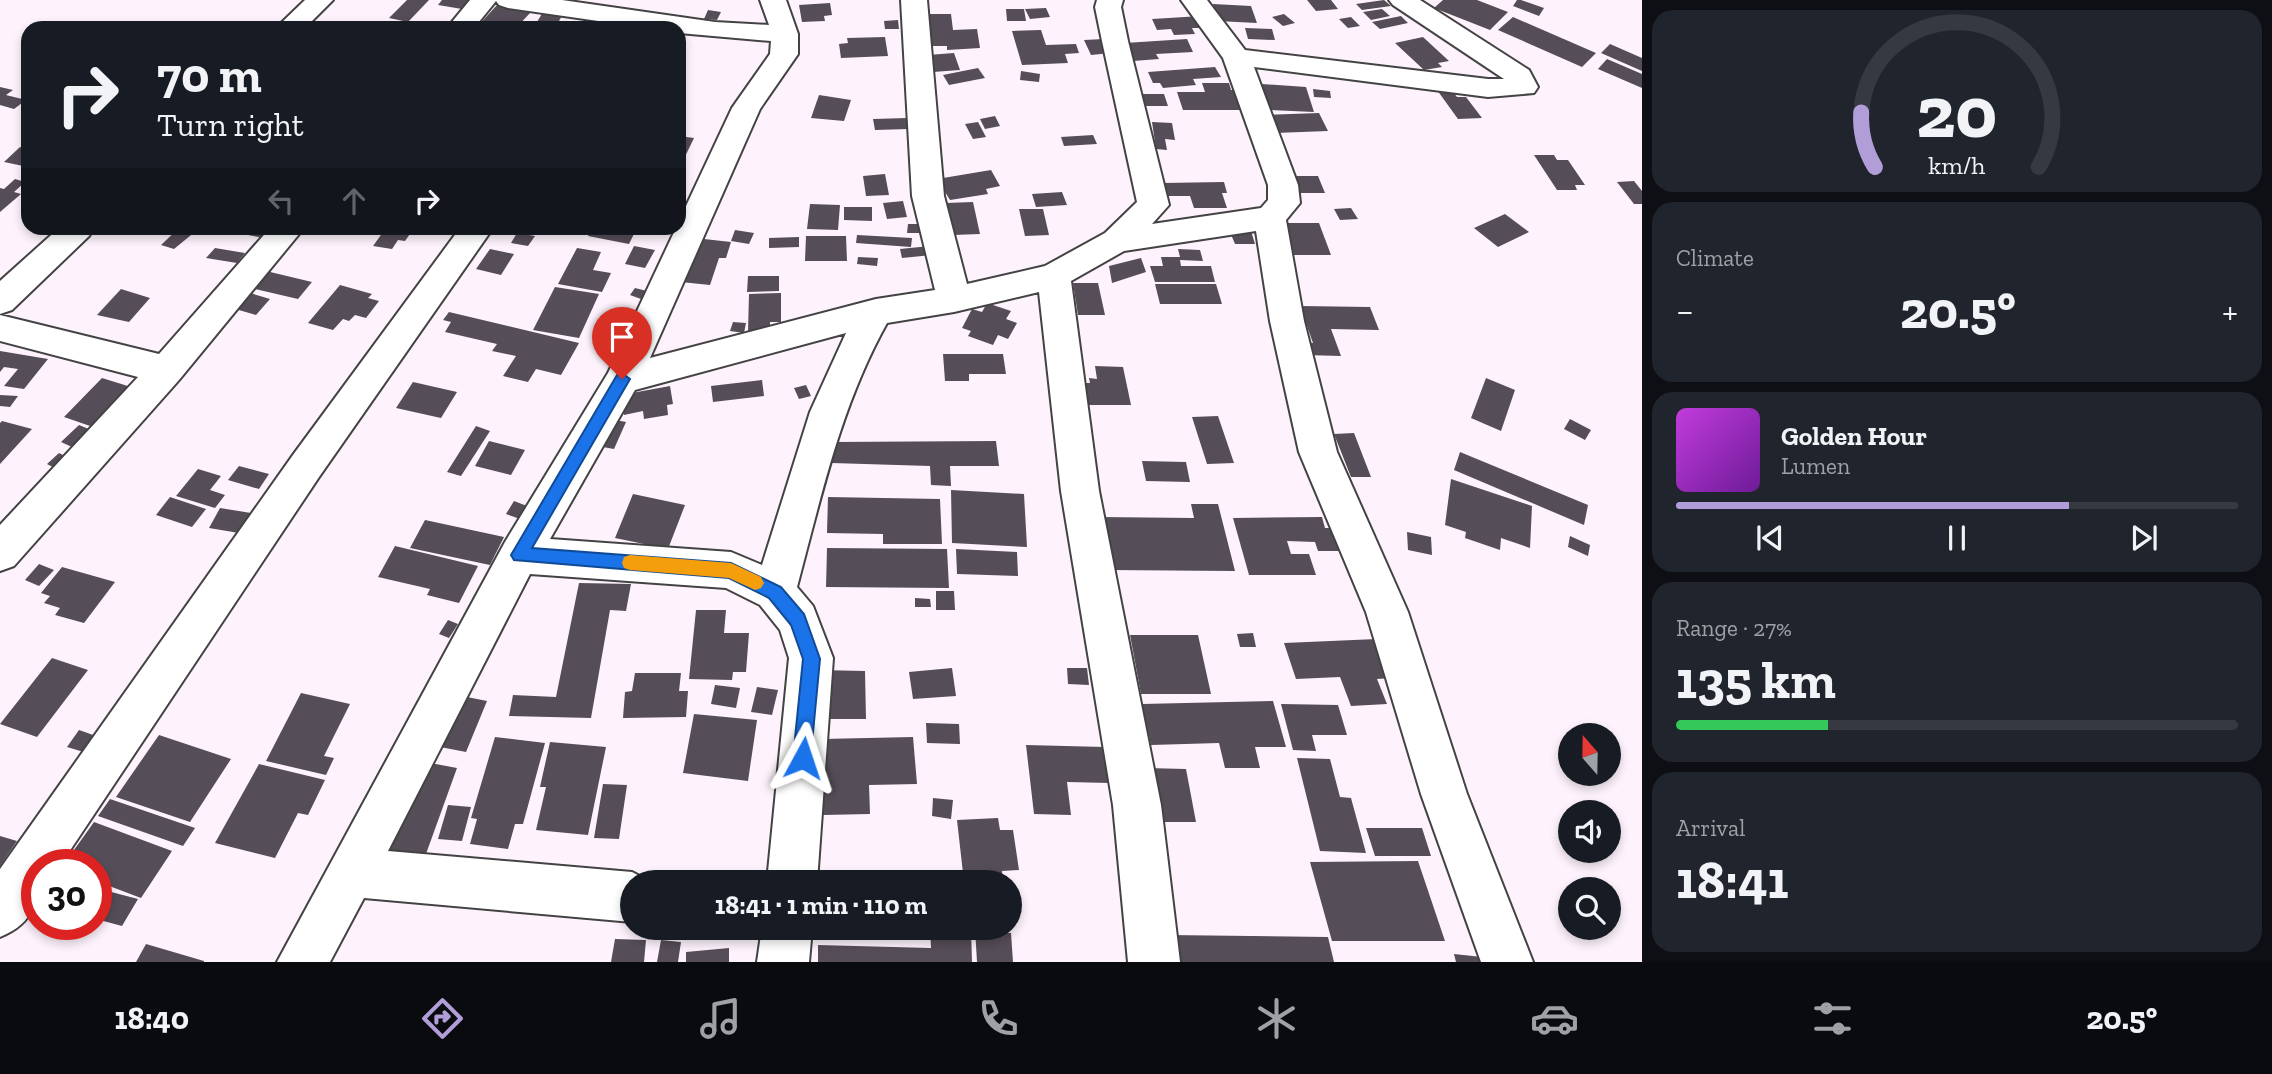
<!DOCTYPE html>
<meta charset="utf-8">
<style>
body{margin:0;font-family:"Zilla Slab",serif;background:#20242c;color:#f1f3f6;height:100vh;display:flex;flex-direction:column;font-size:26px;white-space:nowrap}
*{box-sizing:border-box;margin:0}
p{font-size:23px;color:#9ea1a6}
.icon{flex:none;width:38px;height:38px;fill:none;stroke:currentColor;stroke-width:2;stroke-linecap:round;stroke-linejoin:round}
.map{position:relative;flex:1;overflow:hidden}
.details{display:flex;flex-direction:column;gap:10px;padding:10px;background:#0d0f14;width:630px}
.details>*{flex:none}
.top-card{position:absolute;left:21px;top:21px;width:665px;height:214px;border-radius:21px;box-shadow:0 4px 10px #0003;background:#171b24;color:#f1f3f6;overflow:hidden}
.needle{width:46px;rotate:340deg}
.tools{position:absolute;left:1558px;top:723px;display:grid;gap:14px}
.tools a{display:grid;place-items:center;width:63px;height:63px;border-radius:50%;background:#171b24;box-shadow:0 4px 10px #0003;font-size:35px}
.speed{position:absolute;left:21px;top:849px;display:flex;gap:14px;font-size:35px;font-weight:700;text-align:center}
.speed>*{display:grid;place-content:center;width:91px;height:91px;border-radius:50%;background:#171b24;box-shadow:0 4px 10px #0003;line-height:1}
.speed .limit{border:10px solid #d22;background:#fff;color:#111}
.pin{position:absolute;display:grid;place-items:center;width:60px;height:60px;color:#fff;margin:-72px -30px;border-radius:50% 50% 50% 0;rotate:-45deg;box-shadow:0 0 7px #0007}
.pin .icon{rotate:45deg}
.me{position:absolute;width:77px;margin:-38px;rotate:5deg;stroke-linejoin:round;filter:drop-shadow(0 0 5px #0008)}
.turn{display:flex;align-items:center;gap:24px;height:147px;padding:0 21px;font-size:32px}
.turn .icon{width:91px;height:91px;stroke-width:2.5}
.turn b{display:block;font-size:49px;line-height:60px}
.lanes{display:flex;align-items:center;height:66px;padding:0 21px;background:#0003;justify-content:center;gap:35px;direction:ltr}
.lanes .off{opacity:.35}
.big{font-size:52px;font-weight:700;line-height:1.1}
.details .widget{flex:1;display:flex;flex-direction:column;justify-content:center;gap:10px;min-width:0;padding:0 24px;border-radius:21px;background:#20242c}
.details .dial{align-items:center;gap:0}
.dial svg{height:182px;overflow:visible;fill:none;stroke:#363941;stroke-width:7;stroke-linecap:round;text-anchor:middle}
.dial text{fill:#f1f3f6;stroke:none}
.song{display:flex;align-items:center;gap:21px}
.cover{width:84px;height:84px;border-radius:10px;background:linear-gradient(135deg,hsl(290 70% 55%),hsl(280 70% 35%))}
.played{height:7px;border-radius:4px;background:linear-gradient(90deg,#b19dd8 70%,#363941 70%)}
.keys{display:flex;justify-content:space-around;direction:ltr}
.heat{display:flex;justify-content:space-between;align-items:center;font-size:38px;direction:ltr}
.charge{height:10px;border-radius:5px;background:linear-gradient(90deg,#34c759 27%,#363941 0)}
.trip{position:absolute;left:620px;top:870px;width:402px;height:70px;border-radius:35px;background:#171b24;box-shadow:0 4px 10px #0003;font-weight:700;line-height:70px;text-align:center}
.tabs{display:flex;height:112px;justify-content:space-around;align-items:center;background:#090b0e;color:#9ea1a6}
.tabs .icon{width:49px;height:49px}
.tabs .active{color:#b19dd8}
.tabs b{font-size:32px;color:#f1f3f6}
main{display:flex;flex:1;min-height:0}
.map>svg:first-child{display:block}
.building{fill:#554d57}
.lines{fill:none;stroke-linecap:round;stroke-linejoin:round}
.minor-casing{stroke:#434343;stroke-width:4}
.minor{fill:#fff;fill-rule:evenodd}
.route{fill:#1a73e8;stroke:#114b97;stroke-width:2}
.slow{fill:#f59e0b}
</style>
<main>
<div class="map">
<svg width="1642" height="962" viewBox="0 0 1642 962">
<rect width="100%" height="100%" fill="#fef3fc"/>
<path class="building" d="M407,0H429L408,22L389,18Z
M442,0H470L462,9L438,5Z
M1307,0H1331L1338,9L1316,11Z
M1384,0L1391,6L1362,10L1356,4Z
M1443,0H1477L1508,12L1490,30L1434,8Z
M1517,0H1521L1544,8L1539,16L1513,6Z
M830,3L832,15L824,16L825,21L802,22L799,5Z
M1213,4L1251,6L1257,23L1217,21Z
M497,5L531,12L516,28H476Z
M1046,8L1050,17L1030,19L1025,9Z
M1006,9H1024L1026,21H1007Z
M1382,9L1390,16L1371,20L1363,12Z
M708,10L721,12L717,20L704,19Z
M543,12L563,14L555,28L534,27Z
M921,14H951L953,30L977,29L980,48L947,50V46H930Z
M1284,14L1295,23L1283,26L1272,17Z
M1201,16L1208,28H1192L1195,34L1174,35L1171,29L1157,30L1152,19Z
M1401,16L1408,23L1380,29L1372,22Z
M1351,17L1360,26L1348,28L1339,19Z
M1513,17L1596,53L1582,67L1498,30Z
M898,20L899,29H885L884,21Z
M1245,28L1272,29L1275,40L1248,39Z
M1041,30L1046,45L1076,44L1079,53L1065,54L1068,63L1022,65L1012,31Z
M885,37L888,56L841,58L839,44L848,43L847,38Z
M1423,37L1449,61L1438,63L1442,67L1424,70L1395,43Z
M1104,39L1111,53L1091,55L1084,40Z
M1187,39L1193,52L1156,54L1159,59L1133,61L1125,43Z
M1610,44L1642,58V71L1601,53Z
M954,53L960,70L933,72L928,55Z
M1607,59L1642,74V88L1598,69Z
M1215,67L1221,77L1193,79L1196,85L1163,88L1160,83H1153L1148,72Z
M978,68L985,78L949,85L943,75Z
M1021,71L1040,74L1039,82L1020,80Z
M1202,83H1229L1231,90H1240L1248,110H1183L1177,92H1205Z
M1262,84L1306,87L1314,112L1269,110Z
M0,87L13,90L6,95L26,100L14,109L0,105Z
M1313,89L1330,91L1331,98L1314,97Z
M1451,89L1457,97H1466L1482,118L1458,119L1437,90Z
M1141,94H1164L1168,106H1145Z
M819,95L851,100L844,121L811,118Z
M1319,113L1328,131L1275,133L1266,115Z
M995,116L1000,126L985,129L980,119Z
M907,118L909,129L875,130L873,119Z
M978,122L986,137L973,139L965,124Z
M1152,122L1172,123L1175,140L1165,139L1167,150L1156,149Z
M1093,135L1097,144L1064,146L1061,137Z
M679,136L694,138L679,169Z
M20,147L28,149V167L4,162Z
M1534,155H1554L1557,160H1568L1585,185H1575L1577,190H1557Z
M991,170L1000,186L986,189L988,194L950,200L937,179Z
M885,174L889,195L866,196L863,176Z
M1286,176H1318L1325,193H1293Z
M15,179L25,182L14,192L21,194L0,212V188L4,189Z
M1634,181L1642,191V204H1634L1617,182Z
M1224,182L1227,193H1222L1227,208H1194L1190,196H1166L1162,183Z
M1062,192L1067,205L1036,207L1032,194Z
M903,201L907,217L887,219L883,203Z
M973,202L980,234L953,235L946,203Z
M810,204L840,205L838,230L807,229Z
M844,207H872V221L844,220Z
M1351,208L1358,219L1340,220L1334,209Z
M1019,209H1043L1049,235L1025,236Z
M1505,214L1529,232L1498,247L1474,228Z
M1283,223H1319L1331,255H1294Z
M908,224H922V233H907Z
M179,228L196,231L174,249L161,245Z
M254,228H273L264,238L248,235Z
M386,228H414L405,241L398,240L392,249L373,246Z
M592,228H637L629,244L588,236Z
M735,230L754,233L749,244L731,241Z
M1251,231L1255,244H1235L1230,232Z
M517,233L535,236L528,246L511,243Z
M857,235L912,238L911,247L856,243Z
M806,236H846L847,261H805Z
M799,237V247L769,248V238Z
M695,238L731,242L726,258H719L710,285L681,282Z
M634,246L655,250L645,268L625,264Z
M930,246L932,255L902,258L900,249Z
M215,248L245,253L237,263L206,258Z
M577,248L601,252L593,270L611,273L602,292L558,284Z
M490,249L514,254L501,275L476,269Z
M1178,249L1200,250L1203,261L1180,260L1181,266H1211L1215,282H1155L1150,266H1163L1161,257H1180Z
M858,257L878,258L877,266L857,264Z
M1141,258L1146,272L1112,283L1109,266Z
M266,271L312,282L298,299L251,288Z
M748,276H779V291L747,292Z
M1073,283H1098L1105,315H1078Z
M1155,284H1216L1222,304H1160Z
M340,285L372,294L368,298L379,301L366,318L355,315L349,321L343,319L333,330L308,323Z
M555,287L599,294L579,338L533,330Z
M635,288L647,291L641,299L630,295Z
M121,289L150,298L129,322L97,315Z
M247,292L270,299L256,315L232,308Z
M781,293V322H770V332H748L749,294Z
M987,303L1011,311L1006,319L1017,323L1008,339L998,335L993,345L968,336L971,331L962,328L972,309L982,312Z
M1300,306L1370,307L1379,330L1331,329L1341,356L1305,355L1300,343H1313Z
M449,312L579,343L561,375L536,369L528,382L503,376L516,356L492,351L497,344L445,332L451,322L443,320Z
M733,322L746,323L744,333L730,331Z
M605,344L617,348L611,357L599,354Z
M0,351L48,359L24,389L4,386L18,369L4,367L0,372Z
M943,354H1003L1006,374H969V381H945Z
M1095,366L1123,367L1131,405H1086L1083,383H1090L1089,378L1097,379Z
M102,378L131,387L93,427L64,417Z
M1486,378L1515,390L1501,431L1471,418Z
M762,380L764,396L713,402L711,386Z
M413,382L457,392L441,418L396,408Z
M806,385L811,396L799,399L794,388Z
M670,386L673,404L667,405L668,415L644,419L643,411L624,415L621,395Z
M0,395L18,396L10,407L0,406Z
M1218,416L1234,463L1207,464L1192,417Z
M610,419L626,422L614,449L597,446Z
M1570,419L1591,430L1585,440L1564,429Z
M2,421L32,429L0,464V423Z
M79,425L91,430L72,447L61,442Z
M476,426L490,431L461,476L447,472Z
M1354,433L1371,477H1351L1334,434Z
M489,441L525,450L511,475L475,466Z
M996,441L999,466H950L951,486L931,485L930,466L832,463V442Z
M1460,452L1588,505L1584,525L1454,470Z
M59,453L73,460L60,471L47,464Z
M1142,461L1186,462L1190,482L1146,481Z
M239,466L269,474L259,489L228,480Z
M198,469L221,476L210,490L225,495L215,508L176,496Z
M1451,479L1532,506L1530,548L1501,538L1500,550L1465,538L1466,532L1445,525Z
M951,490L1024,494L1027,547L952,543Z
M633,494L685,505L668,549L615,538Z
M170,497L206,509L192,527L156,515Z
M828,497L940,499L942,544H883V534L827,533Z
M514,501L527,506L520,519L506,514Z
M1191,504H1218L1235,571L1107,570L1098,517L1194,518Z
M220,508L251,513L239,533L209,528Z
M1322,517L1325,528H1339L1346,551H1318L1315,542L1287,541L1291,554H1309L1316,575H1249L1233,518Z
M425,520L504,537L490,565L410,548Z
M1407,532L1431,537L1432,555L1408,550Z
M1570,536L1590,545L1588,556L1568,547Z
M395,546L478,566L459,603L427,595L430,589L378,577Z
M827,548L947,549L949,588L826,587Z
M956,549L1017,552L1018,576L957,574Z
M39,564L54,570L39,586L25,580Z
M62,567L115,582L84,623L55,615L60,608L44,603L50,596L41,593Z
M579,583L631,584L626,611L610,610L591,718L509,716L513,695L556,697Z
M936,591H954L955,610H936Z
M915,598L930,599L931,607H915Z
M696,610H726L724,633H749L746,672H733L732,680L689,679Z
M448,620L458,624L449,638L439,634Z
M1253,633L1256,647H1240L1237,634Z
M1130,635H1198L1211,694H1141Z
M1377,639L1392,678L1377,679L1387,704L1351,706L1340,677L1296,679L1284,643Z
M52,658L88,670L37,737L0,724Z
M952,668L956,696L913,699L909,672Z
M1067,668H1087L1089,685L1068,684Z
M819,670L865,671L866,719H817Z
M635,673H681L679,691H688L686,717L623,718L625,692L632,691Z
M715,685L740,688L736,708L711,704Z
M757,687L778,690L772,715L751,712Z
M301,693L350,704L324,756L334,758L326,775L266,761Z
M457,695L487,701L466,752L435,746Z
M1273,701L1286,747H1255L1260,768H1225L1219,743L1151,745L1142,704Z
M1281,704L1338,705L1347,735H1312L1316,751L1293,750Z
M694,714L757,720L748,781L683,773Z
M926,723L959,724L960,744L927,743Z
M79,730L99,737L87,753L67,747Z
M159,735L231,759L190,822L116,797Z
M495,737L545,743L523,824H515L508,849L470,844L477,819L471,818Z
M913,737L917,784L869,785L870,814L823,815L822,739Z
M550,742L606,747L588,835L536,830L546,787H540Z
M1026,745L1105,747L1110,783L1067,782L1071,815L1034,814Z
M1297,758L1330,759L1340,797L1351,798L1366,853L1320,851Z
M425,762L457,768L422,865L387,859Z
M259,764L325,780L308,815L298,813L275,858L215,843Z
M1147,768L1186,769L1196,822H1156Z
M603,784L627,785L619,839L594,838Z
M933,798L953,800L951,819L932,816Z
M110,799L195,828L183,846L98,816Z
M448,805L471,807L462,841L438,839Z
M998,818L1000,830H1013L1019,870L1002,871L1003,882H964L957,820Z
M94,822L172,851L141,898L96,881V864H64Z
M1366,828H1422L1431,856H1375Z
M0,836L17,841L0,866Z
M1418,861L1445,941H1332L1310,862Z
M96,888L138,899L122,926L96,919Z
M930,928H971L972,962H818V945L931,948Z
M975,928H1001V932L1011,933L1013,962H977Z
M1168,935L1328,937L1334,962H1172Z
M615,939L646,940L644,962H611Z
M661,940L681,942L678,962H657Z
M146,944L204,961V962H136Z
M729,948V962H686V952Z
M1454,954L1482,957L1484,962H1456Z"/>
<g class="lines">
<defs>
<path id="minor" d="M305,0H333L305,28H276Z
M470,0H562L715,22L769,25L760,0H786L798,34V54L760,109L650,358L876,299L935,290L912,196L901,0H927L944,196L967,284L1045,266L1105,233L1137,202L1102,41L1095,7L1097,0H1123L1121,7L1128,41L1169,205L1152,224L1261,208L1268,200V185L1223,58L1181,0H1207L1245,50L1488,79H1504L1393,5L1389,0H1420L1529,70L1538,87L1534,93L1488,97L1254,67L1298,185L1300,203L1286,220L1304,321L1337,452L1408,612L1467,794L1533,962H1481L1421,794L1366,612L1299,452L1270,321L1256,231L1124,251L1071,281L1099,491L1161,805L1180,962H1128L1113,805L1061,491L1039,292L954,312L887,323C841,405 821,497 797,587L813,606L833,658L817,882H767L789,658L780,630L760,605L726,588L530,574L388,851L632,872L651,882H632V922L364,898L330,962H277L505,542L608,373L676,228H679V221L732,108L770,54L771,41L679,33V28H647L508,8L499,5L496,1L474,28H447ZM846,333L810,412L762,565L731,552L550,539L635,390Z
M59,228H94L89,236L12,310L0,314V281Z
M270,228H304L179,380L14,566L0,571V525L138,377L0,341V315L159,354Z
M460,228H493L319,477L61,864H37C37,900 37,922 0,937V869L293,455Z
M762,928H812L809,962H757Z"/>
</defs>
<use href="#minor" class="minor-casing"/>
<use href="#minor" class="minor"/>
</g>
<path class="route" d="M622,373L630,379L532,548L731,563L781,587L804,614L820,659L810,764L803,767L796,764L793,758L803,659L791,625L769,598L729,578L514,560L511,555L514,550L617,375Z"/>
<path class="slow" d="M630,555L731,563L761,577L764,583L761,588L755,590L729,578L630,570L624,568L622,563L624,557Z"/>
</svg>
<div class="tools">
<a><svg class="needle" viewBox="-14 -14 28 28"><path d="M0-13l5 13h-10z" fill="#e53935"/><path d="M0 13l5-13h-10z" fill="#9ea1a6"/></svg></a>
<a><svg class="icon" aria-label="sound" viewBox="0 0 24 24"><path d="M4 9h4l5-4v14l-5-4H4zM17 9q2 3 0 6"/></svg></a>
<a><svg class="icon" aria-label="search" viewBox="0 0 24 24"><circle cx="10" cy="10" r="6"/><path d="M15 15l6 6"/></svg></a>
</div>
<div class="speed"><div class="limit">30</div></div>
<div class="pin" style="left:622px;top:379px;background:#d93025"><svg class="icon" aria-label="arrive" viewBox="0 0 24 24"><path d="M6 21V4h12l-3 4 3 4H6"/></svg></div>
<svg class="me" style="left:803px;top:758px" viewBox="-20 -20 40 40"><path d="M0-17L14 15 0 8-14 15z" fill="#1a73e8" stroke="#fff" stroke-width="4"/></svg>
<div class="trip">18:41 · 1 min · 110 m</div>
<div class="top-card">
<div class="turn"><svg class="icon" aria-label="right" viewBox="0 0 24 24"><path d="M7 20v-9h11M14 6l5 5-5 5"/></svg><div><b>70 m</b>Turn right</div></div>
<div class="lanes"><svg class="icon off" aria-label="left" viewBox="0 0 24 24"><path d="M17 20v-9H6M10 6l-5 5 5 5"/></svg><svg class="icon off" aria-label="ahead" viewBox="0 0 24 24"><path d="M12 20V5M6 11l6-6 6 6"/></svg><svg class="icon" aria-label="right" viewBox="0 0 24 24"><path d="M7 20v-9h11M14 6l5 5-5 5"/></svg></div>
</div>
</div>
<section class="details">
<div class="widget dial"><svg viewBox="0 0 100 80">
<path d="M14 69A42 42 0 1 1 86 69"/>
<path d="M14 69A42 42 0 0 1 8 45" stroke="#b19dd8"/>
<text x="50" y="56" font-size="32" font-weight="700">20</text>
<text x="50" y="72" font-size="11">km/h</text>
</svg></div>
<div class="widget"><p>Climate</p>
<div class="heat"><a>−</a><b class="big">20.5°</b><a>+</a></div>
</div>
<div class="widget">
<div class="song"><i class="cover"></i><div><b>Golden Hour</b><p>Lumen</p></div></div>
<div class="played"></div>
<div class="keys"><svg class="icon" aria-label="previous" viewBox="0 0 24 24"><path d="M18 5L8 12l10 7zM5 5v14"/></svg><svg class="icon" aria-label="pause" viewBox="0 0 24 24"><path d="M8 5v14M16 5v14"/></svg><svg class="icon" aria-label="next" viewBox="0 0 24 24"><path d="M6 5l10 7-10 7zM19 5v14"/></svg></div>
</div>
<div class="widget"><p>Range · 27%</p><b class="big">135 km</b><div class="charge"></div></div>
<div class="widget"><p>Arrival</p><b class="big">18:41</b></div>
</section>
</main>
<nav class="tabs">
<b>18:40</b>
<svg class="icon active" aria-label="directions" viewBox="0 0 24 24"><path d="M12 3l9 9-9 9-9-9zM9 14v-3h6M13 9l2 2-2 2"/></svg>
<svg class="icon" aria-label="music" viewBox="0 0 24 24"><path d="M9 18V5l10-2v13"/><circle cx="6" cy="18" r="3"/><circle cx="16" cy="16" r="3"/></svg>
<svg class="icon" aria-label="phone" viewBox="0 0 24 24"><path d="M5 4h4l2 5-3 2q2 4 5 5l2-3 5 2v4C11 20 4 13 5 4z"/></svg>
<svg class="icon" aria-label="climate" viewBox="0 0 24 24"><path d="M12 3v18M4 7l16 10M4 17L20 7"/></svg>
<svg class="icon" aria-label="car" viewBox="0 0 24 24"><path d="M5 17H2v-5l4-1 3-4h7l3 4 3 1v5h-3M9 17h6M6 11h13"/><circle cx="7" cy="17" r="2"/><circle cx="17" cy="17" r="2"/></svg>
<svg class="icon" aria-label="filters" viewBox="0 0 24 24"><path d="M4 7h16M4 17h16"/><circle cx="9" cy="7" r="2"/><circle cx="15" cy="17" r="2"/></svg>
<b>20.5°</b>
</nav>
